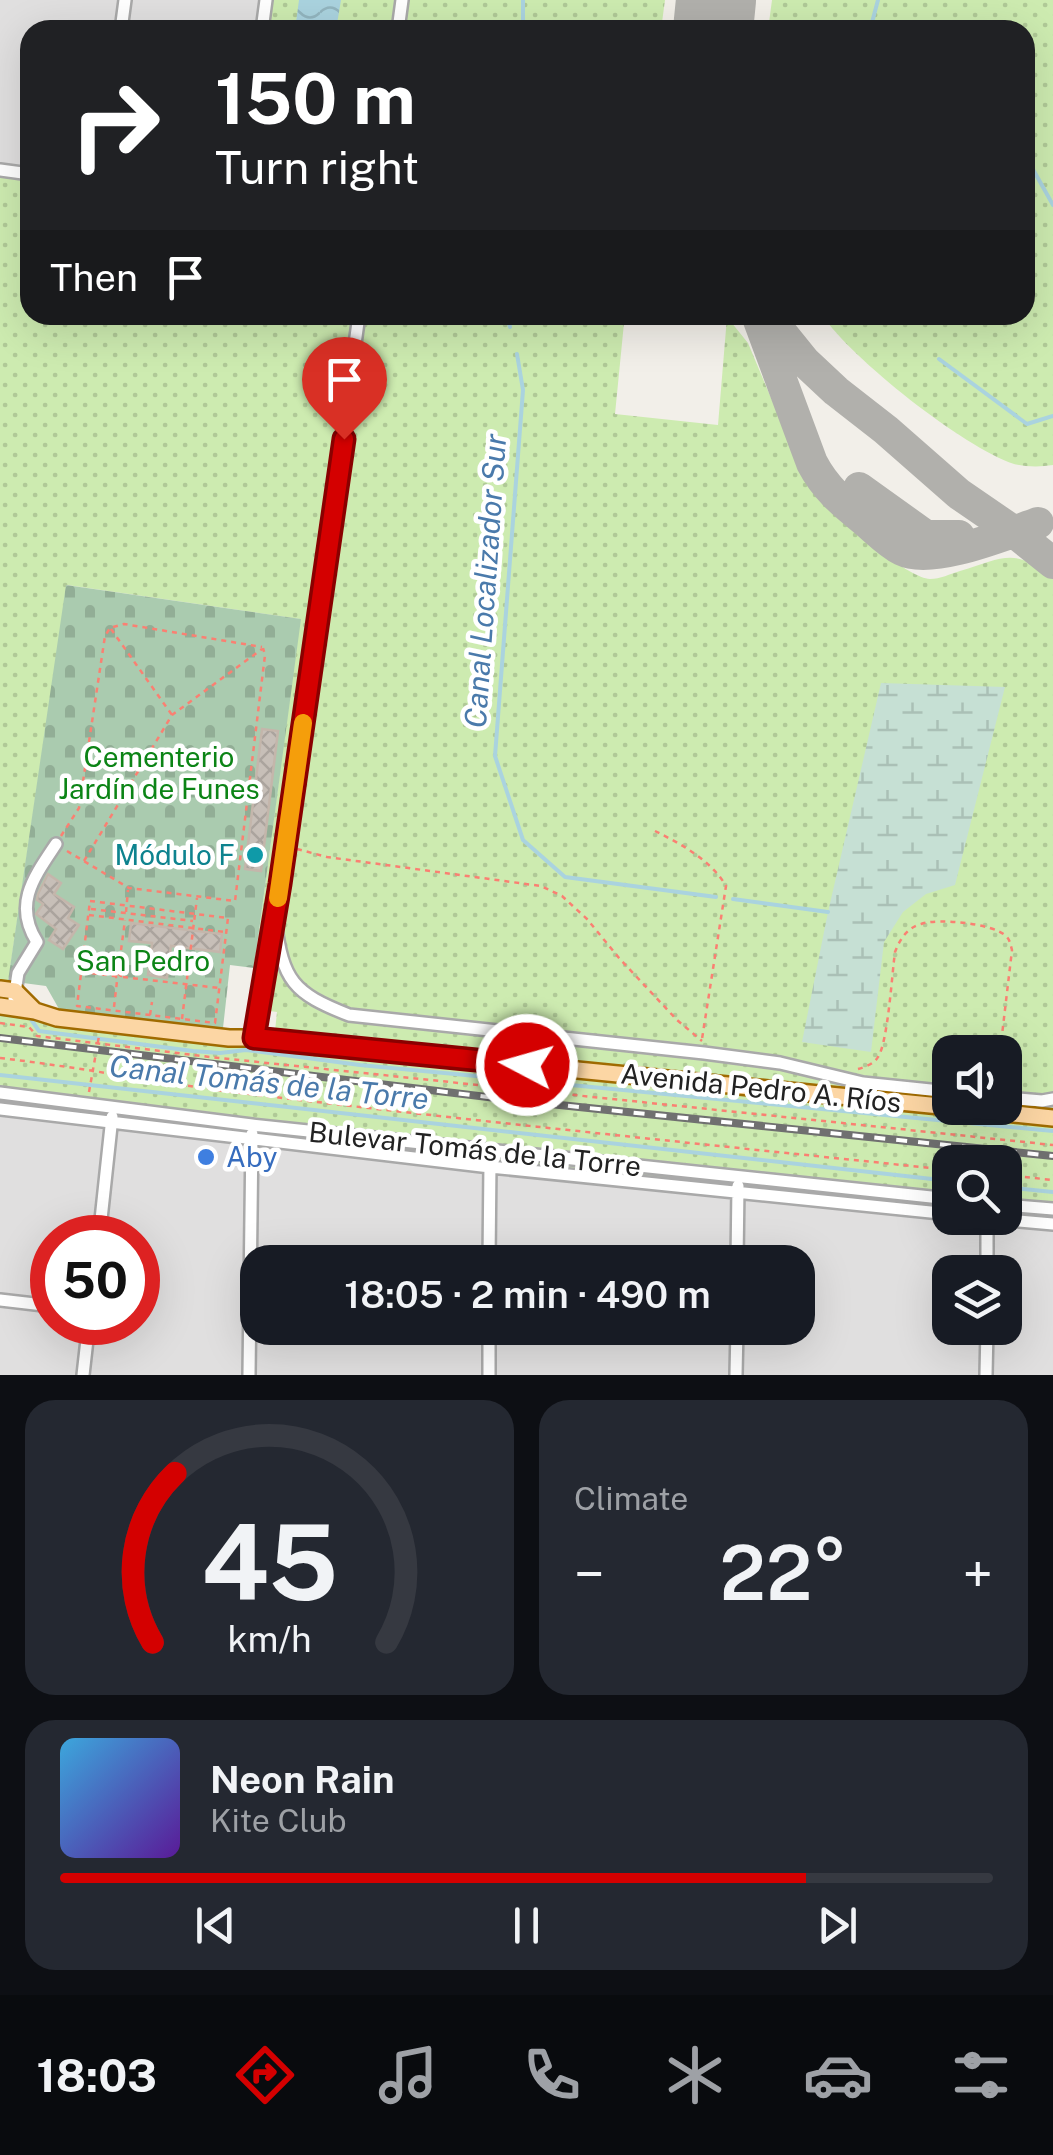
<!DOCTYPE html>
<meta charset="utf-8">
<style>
body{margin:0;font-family:"Public Sans",sans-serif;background:#242831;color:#f1f3f6;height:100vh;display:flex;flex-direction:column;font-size:38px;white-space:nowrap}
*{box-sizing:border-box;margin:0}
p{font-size:32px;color:#9ea1a6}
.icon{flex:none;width:55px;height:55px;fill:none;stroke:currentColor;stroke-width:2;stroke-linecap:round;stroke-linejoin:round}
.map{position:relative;height:1375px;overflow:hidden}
.side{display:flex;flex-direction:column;gap:25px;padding:25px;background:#0d0f14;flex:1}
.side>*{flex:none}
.hud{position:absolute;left:20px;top:20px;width:1015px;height:305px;border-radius:30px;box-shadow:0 10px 40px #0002;background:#202124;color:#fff;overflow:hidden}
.fabs{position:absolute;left:932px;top:1035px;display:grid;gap:20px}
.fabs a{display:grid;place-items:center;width:90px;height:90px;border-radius:20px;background:#171b24;box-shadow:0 10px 40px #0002;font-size:50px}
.speed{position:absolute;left:30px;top:1215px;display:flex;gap:20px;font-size:50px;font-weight:700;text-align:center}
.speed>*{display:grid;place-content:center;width:130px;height:130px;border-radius:50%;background:#171b24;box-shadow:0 10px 40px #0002;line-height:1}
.speed .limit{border:15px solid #d22;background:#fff;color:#111}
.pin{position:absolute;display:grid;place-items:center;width:85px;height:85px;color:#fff;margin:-102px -42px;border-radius:50% 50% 50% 0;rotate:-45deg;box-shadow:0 0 10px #0007}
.pin .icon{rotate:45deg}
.me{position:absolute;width:110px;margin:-55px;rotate:276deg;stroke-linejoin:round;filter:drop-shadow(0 0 8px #0008)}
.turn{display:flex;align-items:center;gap:35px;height:210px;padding:0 30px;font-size:45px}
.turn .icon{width:130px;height:130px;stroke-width:2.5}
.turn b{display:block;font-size:70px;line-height:85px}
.then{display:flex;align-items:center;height:95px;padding:0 30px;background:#0003;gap:20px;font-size:38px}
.big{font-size:75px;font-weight:600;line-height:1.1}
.side .card{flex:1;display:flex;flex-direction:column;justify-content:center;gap:15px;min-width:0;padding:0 35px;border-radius:30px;background:#242831}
.side .dial{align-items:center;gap:0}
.dial svg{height:260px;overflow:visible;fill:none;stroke:#363941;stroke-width:7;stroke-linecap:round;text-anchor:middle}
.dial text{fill:#f1f3f6;stroke:none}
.song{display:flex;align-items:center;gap:30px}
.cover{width:120px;height:120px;border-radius:15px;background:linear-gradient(135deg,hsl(200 70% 55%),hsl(270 70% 35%))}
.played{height:10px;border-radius:5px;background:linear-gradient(90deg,#d40000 80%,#363941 80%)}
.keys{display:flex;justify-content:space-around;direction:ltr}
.heat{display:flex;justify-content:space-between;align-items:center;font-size:55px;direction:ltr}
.side .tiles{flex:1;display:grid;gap:25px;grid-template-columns:1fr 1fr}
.card:last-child{grid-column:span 2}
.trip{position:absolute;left:240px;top:1245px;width:575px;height:100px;border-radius:30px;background:#171b24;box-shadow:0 10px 40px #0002;font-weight:600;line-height:100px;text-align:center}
.dock{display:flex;height:160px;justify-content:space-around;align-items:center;background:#090b0e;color:#9ea1a6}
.dock .icon{width:70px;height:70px}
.dock .selected{color:#d40000}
.dock b{font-size:45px;color:#f1f3f6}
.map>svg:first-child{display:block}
.residential{fill:#e0dfdf;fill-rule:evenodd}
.grass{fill:url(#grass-dots)}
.wetland{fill:url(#wetland-marsh)}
.cemetery{fill:url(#cemetery-stones)}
.water{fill:url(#water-waves)}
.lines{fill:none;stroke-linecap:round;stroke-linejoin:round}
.stream{stroke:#aad3df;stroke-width:4}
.taxiway{stroke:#b1b0ac;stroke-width:32}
.runway{stroke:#b1b0ac;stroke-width:80}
.building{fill:url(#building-cross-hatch);stroke:#c4b6ab;stroke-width:2.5}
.minor-casing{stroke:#a9a9a9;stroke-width:16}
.major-casing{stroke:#a06b00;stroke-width:20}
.path{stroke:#fa8072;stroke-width:2.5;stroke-dasharray:5 5;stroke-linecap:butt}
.minor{stroke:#fff;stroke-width:11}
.major{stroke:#fcd6a4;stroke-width:15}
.rail-casing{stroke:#707070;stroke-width:8}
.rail{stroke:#fff;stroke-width:4;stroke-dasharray:11;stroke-linecap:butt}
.route-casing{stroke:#8a0000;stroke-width:25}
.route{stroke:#d40000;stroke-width:18}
.slow{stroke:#f59e0b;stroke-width:18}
.culture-dot{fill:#0f9aa8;stroke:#fff;stroke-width:4}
.shop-dot{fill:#3f7fe0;stroke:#fff;stroke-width:4}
.labels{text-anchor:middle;stroke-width:9;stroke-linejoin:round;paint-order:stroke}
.park-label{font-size:28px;fill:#0c8416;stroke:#fff}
.culture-label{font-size:28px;fill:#0d838f;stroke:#fff;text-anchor:end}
.street-label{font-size:28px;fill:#222;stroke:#fff}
.shop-label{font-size:28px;fill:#366cbe;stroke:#fff;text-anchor:start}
.water-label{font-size:30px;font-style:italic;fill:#4a7aab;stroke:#fff}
</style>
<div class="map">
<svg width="1053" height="1375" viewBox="0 0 1053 1375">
<defs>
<pattern id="grass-dots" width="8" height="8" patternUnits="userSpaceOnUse" patternTransform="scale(2.5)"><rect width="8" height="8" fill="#cdebb0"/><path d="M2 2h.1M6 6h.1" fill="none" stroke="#b0c997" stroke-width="1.8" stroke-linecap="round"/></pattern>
<pattern id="wetland-marsh" width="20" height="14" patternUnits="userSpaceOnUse" patternTransform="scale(2.5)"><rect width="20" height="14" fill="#c6e0d4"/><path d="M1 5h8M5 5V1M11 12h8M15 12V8" fill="none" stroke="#aac0b6"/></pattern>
<pattern id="cemetery-stones" width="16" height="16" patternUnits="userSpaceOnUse" patternTransform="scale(2.5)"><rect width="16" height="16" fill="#aacbaf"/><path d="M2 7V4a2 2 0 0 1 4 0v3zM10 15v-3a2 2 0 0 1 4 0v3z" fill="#92ae96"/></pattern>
<pattern id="water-waves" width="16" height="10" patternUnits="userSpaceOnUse" patternTransform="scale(2.5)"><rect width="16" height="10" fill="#aad3df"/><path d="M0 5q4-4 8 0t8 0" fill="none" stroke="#92b5bf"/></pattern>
<pattern id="building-cross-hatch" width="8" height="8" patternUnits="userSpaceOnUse" patternTransform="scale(2.5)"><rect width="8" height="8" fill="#c7bfb8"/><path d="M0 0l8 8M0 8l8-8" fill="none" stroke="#aba49e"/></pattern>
</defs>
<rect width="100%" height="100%" fill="#f2efe9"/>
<path class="residential" d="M0,0H382L378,30H30V174L0,170Z
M0,1093L950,1199V1218H1005L1053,1209V1375H0ZM52,1238H138V1322H52ZM258,1262H798V1328H258ZM950,1272H1005V1328H950Z"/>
<path class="grass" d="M266,0H665L661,30H262Z
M772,0H1053V465C1041,467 1026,467 1014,464C963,447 852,359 822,315H1025V30H768Z
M0,170L30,174V315H556L624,323L615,414L718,425L727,317L748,343L805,479C809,486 812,493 818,498C836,517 907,578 930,579C940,579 950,574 960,571C1004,558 1013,547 1053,577V1109L1005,1104V1052H950V1098L275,1031L277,1012L249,1008L300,619L67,585L7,989L35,1011L1053,1118V1209L1005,1205V1162H950V1199L0,1093Z
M263,1132L478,1154L481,1156V1160L477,1161L262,1135Z
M502,1156L726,1181L729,1183V1187L501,1164L499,1161Z
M750,1183L950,1203V1211L749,1190L747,1187Z"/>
<path class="wetland" d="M881,683L1005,687L955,885L926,894L903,912L884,942L871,1052L802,1042L828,912Z"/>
<path class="cemetery" d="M66,585L301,619L254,968L230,965L223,1028L59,1009L46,986L8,981Z"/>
<path class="water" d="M299,0H341L336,30H295Z"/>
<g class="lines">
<path class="stream" d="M523,0V30
M870,30L878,0
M1025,155L1053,205
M507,315L510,327
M517,354L523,390L495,756L523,840L565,877L716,897
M939,359L1027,424L1053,416
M733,899L828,912
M0,1014L30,1018L39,1031L193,1051L220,1053L246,1050L360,1065L1053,1131
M0,1075L950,1181
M1005,1187L1053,1192"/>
<path class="taxiway" d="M757,315L812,463C825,488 843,503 864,520C876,530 888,543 902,550C932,565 1006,534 1038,523
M767,315L805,362L836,391L886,430L959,494L1013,531L1053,563
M859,488L926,536H959"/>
<path class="runway" d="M713,30L716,0"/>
</g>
<path class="building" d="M262,729L278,731L261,871L245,869Z
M48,874L61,883L54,894L74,907L68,918L79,925L63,949L49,940L56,929L36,914L43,904L37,900L38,894Z
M131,923L222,934L220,952L171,946L167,978L148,975L152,943L129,941Z"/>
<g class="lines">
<defs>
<path id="minor" d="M121,30L125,0
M262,30L266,0
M398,30L402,0
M0,170L30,174
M275,921C283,981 293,993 349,1015L704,1053L780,1063L863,1083L950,1092
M14,999L18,973L37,942C13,904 34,877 56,844
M255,1038L286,845L359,315
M0,1093L252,1125L950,1199
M1005,1098L1042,1101L1053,1099
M0,1109L490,1167L950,1214
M1005,1205L1053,1209
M983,1218L1053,1224
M99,1238L112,1117
M489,1262L490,1162
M737,1262L738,1186
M987,1272V1218
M0,1300L52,1306
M489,1328V1375
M83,1375L89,1322
M249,1375L252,1134
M736,1375L737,1328
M986,1375L987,1328"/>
<path id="major" d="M0,989L15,991L35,1011
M0,1006L35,1011L57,1018L229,1038H255L950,1107
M957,1108L1053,1118"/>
</defs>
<use href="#minor" class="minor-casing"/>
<use href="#major" class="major-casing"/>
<path class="path" d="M113,627L124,624L262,647
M111,629L172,715
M655,831C681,844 711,860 726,886L702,1039
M61,836L79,808L105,636L110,628
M297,849L327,857L541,886L562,896L587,919L619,958L677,1020L702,1041
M67,851L129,888L235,901L265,655L263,648
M84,861L172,715L262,649
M90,901L228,918L215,1023L77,1006Z
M91,909L193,921
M126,912L128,890
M89,915L225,932
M82,972L114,976
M118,973L121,976L118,979L115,976L118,973L125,920
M123,977L219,988
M114,1007L117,981
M150,1015L152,1002
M182,1019L197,898
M0,1023L29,1027L37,1036L210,1057L1053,1145
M0,1058C78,1067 155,1082 233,1092C471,1121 711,1145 950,1170
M858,1069C865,1067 874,1064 878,1057C888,1042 892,973 895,952C900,939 907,928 921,924C938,918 992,923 1006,936C1010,940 1010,943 1012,950L1000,1052
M1005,1080L1009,1088
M89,1092L99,1036
M1005,1175L1053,1180"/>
<use href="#minor" class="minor"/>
<use href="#major" class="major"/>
<defs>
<path id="rail" d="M0,1038L521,1101L1053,1156"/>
</defs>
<use href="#rail" class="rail-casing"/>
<use href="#rail" class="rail"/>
</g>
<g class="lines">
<defs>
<path id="route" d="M344,439L280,884L254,1038L527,1065"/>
</defs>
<use href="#route" class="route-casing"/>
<use href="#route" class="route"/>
<path class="slow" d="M278,898L303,723"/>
</g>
<circle class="culture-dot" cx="255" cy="855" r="10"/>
<circle class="shop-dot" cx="206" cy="1157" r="10"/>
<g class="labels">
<g class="park-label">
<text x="159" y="767">Cementerio<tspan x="159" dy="32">Jardín de Funes</tspan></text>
<text x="143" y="971">San Pedro</text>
</g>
<g class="culture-label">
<text x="235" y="865">Módulo F</text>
</g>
<g class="street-label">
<text transform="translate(761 1088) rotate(6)" y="10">Avenida Pedro A. Ríos</text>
<text transform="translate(475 1149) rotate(6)" y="10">Bulevar Tomás de la Torre</text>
</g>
<g class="shop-label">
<text x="226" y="1167">Aby</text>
</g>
<g class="water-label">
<text transform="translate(486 581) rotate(-86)" y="10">Canal Localizador Sur</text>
<text transform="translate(269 1083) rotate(6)" y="10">Canal Tomás de la Torre</text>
</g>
</g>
</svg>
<div class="fabs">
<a><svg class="icon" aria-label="sound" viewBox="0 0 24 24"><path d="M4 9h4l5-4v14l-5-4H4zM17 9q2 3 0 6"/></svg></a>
<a><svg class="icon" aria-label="search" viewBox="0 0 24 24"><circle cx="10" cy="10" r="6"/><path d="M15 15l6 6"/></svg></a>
<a><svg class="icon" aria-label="layers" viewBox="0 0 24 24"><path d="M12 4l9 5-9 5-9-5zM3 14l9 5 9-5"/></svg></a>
</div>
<div class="speed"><div class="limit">50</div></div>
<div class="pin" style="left:344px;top:439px;background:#d93025"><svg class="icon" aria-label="arrive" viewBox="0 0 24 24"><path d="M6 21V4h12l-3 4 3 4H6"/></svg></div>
<svg class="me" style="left:527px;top:1065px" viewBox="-20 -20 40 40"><circle r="17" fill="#d40000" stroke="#fff" stroke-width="3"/><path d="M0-11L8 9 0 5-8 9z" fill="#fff"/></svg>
<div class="trip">18:05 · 2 min · 490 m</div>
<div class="hud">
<div class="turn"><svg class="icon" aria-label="right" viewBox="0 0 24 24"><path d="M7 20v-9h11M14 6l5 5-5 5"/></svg><div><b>150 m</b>Turn right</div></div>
<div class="then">Then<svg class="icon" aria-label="arrive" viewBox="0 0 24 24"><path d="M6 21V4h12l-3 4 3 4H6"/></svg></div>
</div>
</div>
<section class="side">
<div class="tiles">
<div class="card dial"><svg viewBox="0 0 100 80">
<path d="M14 69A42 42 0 1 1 86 69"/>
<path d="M14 69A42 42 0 0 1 21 17" stroke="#d40000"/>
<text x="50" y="56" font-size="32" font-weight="700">45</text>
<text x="50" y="72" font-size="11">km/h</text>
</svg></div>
<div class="card"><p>Climate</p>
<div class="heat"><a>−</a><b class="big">22°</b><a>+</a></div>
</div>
<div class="card">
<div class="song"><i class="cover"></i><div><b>Neon Rain</b><p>Kite Club</p></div></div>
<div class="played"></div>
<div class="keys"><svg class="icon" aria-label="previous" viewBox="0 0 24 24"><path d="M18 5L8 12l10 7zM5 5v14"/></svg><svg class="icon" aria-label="pause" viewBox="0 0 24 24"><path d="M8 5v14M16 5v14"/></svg><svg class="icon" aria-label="next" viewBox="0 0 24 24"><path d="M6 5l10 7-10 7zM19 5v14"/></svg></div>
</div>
</div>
</section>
<nav class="dock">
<b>18:03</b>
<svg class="icon selected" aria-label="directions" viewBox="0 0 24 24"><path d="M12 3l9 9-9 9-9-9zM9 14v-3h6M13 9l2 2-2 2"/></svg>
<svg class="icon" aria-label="music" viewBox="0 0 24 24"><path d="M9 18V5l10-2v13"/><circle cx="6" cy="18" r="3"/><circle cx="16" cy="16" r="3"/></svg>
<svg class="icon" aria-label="phone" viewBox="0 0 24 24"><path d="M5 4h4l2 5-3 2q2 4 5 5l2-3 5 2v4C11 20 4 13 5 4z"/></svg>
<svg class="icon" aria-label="climate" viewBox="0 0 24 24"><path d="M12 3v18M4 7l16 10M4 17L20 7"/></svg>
<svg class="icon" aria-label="car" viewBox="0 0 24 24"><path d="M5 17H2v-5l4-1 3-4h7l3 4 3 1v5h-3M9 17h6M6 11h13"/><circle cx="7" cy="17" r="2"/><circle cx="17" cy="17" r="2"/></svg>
<svg class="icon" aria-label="filters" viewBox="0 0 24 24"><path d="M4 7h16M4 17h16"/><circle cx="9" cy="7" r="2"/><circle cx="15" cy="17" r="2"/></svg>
</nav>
